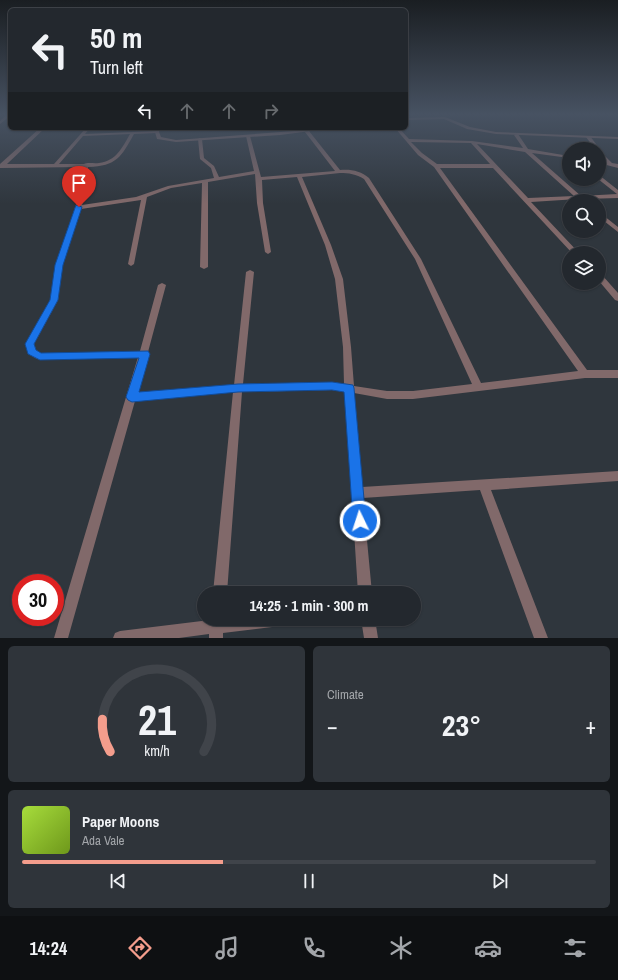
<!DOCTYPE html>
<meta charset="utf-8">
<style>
body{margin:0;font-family:"Archivo Narrow",sans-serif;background:#2f343a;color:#f1f3f6;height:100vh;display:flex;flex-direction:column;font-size:15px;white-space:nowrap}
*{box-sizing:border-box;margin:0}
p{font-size:13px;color:#a3a6aa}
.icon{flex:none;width:22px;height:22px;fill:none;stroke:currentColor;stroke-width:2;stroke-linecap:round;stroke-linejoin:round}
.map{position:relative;height:638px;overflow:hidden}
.sheet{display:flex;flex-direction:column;gap:8px;padding:8px;background:#131619;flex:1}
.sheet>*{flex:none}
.top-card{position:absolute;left:8px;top:8px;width:400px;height:122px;border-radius:6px;box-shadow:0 1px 3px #0004,0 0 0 1px #40444a;background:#23282e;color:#f1f3f6;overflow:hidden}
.tools{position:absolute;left:562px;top:142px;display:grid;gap:8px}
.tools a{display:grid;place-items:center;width:44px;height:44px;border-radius:50%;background:#23282e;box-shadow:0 1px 3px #0004,0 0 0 1px #40444a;font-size:20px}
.speed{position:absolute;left:12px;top:574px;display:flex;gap:8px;font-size:20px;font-weight:700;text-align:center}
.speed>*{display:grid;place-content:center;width:52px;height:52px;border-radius:50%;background:#23282e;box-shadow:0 1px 3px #0004,0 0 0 1px #40444a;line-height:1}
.speed .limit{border:6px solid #d22;background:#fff;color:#111}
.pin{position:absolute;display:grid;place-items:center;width:34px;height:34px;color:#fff;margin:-41px -17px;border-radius:50% 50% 50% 0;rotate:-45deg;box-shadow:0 0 4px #0007}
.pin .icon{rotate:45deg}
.me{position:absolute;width:44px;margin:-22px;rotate:356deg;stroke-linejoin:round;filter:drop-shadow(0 0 3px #0008)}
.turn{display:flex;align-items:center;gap:14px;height:84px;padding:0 16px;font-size:18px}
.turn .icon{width:52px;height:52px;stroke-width:2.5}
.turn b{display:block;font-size:28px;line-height:34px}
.lanes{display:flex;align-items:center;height:38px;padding:0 16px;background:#0003;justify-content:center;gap:20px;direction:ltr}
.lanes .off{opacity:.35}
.big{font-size:30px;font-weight:700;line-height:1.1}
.sheet .card{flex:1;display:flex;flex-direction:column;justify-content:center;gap:6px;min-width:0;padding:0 14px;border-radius:6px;background:#2f343a}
.sheet .dial{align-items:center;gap:0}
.dial svg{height:104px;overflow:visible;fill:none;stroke:#40444a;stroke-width:7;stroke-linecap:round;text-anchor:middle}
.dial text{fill:#f1f3f6;stroke:none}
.song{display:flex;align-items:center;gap:12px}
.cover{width:48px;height:48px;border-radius:6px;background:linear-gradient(135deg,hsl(80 70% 55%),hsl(80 70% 35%))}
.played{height:4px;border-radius:2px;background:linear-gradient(90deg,#f49d8c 35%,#40444a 35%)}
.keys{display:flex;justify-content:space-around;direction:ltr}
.heat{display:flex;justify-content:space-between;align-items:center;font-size:22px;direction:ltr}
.sheet .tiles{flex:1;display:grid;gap:8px;grid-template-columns:1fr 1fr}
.card:last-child{grid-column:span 2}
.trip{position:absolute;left:197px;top:586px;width:224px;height:40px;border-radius:20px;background:#23282e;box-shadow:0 1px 3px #0004,0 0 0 1px #40444a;font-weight:700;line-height:40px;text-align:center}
.tabs{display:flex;height:64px;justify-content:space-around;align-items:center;background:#0e1012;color:#a3a6aa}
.tabs .icon{width:28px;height:28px}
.tabs .selected{color:#f49d8c}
.tabs b{font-size:18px;color:#f1f3f6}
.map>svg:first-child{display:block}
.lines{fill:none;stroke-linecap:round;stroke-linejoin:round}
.minor{fill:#81696a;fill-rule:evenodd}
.tertiary{fill:#81696a;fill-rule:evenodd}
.route{fill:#1a73e8;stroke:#114b97}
</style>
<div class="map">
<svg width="618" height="638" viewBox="0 0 618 638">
<rect width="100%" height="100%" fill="#2f363d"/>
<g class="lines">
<path class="minor" d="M7,114H10V116L0,124V121Z
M40,128H45L7,164H54L86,128H90L85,134L157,131L159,132L157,133L134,134C121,157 117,166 88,167V169L94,175L82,205L136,197L168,186L214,178L211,168L200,159L198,139L200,138L202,139L204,158L214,166L219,177L254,171L246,136L248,135L250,136L261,177L335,171L305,132L309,131L340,170C351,169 361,171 369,178L421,259L481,383L578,371L434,167L418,155L395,128H399L409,139L472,141L523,148L514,135L518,134L528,149L569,156V158L532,153L581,196L617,194L598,179L599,175L618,190V198L584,199L586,201H580L578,199L531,202L579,253H572L493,168H440L587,370H618V378H585L413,399H387L354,393L362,487L618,471V481L491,490L548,638H534L480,490L363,498L372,593H358L345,392L332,390L242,392L227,593H213L233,392L135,401L68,638H54L138,357L40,360C31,357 28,353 26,344L50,300L56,265L81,190L88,175L82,169L83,167L0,168V164ZM130,134C122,148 116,161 99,163C94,164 88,162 84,164H59L83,136ZM411,142L471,143L490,164H437L422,153ZM477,144L525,152L574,196L528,198ZM340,173C349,173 356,174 364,179L415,259L472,384L413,391H387L354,386L351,347L343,279L331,245L302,177ZM255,174L257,203L265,252L268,254L271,252L263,203L262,180L297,177L325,245L335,279L343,347L344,384L332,382L243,384L254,272L250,270L246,272L234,385L137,393L147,357L149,354L148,352L166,285L162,283L158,285L140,351L41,354L36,350L34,344L58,300L62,265L81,209L141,200L128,264L131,266L134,264L147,197L171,188L202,183L200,267L204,269L208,267V182Z
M586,136H590L599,148V150L595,149L586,137Z
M599,150L612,163L618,164V168L599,163V161L606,162L599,154Z
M599,212L618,227V232L599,217Z
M599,275H602L618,293V301L615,300L599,281Z
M210,619H287L285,624L280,626L223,633V638H209V634L179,638H113L115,633L120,631L210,620Z
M361,619H375L378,638H364Z"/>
<path class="tertiary" d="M445,117L470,127L496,132L618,137V139L496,134L467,129L444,119L406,120V118Z
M156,128H160L159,132L161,137L176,140L334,128L280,135L176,142L157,139L155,132Z"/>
</g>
<linearGradient id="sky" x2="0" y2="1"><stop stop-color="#1a1e22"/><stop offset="0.56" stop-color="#475262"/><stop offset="1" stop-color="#475262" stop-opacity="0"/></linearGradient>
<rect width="618" height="204" fill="url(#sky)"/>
<path class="route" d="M76,205L82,207L63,265L58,300L34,344L36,350L41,353L148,351L150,354L139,392L238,384L332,382L353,385L354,388L366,521L364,526L360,528L355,526L353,521L344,392L332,390L238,392L132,402L128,400L126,397L139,358L40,360L28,354L25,344L50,300L55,265Z"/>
</svg>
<div class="tools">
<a><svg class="icon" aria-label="sound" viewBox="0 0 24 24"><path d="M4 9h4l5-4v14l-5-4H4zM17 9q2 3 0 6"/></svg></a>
<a><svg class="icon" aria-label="search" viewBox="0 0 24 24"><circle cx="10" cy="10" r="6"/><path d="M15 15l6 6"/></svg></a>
<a><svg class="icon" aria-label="layers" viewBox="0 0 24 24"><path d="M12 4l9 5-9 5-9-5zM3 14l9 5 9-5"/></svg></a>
</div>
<div class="speed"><div class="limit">30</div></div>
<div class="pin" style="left:79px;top:207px;background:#d93025"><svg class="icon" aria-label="arrive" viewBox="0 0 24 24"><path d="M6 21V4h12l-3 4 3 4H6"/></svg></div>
<svg class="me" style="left:360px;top:521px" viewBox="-20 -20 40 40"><circle r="17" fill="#1a73e8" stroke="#fff" stroke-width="3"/><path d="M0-11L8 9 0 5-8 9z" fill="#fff"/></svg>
<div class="trip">14:25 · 1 min · 300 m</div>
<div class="top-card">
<div class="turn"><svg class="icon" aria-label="left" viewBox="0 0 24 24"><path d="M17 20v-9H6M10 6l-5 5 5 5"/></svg><div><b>50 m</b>Turn left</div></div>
<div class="lanes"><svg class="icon" aria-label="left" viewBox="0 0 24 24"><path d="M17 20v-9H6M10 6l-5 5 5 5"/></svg><svg class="icon off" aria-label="ahead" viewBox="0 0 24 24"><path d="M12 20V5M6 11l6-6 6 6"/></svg><svg class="icon off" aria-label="ahead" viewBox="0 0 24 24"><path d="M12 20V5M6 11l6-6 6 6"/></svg><svg class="icon off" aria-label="right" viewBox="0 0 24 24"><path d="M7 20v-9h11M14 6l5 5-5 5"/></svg></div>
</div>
</div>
<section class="sheet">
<div class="tiles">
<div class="card dial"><svg viewBox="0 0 100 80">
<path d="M14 69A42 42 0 1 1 86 69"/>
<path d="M14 69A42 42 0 0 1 8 44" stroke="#f49d8c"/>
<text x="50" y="56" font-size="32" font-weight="700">21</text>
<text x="50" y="72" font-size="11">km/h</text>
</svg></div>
<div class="card"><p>Climate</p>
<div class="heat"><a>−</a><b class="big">23°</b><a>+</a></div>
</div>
<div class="card">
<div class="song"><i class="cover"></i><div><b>Paper Moons</b><p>Ada Vale</p></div></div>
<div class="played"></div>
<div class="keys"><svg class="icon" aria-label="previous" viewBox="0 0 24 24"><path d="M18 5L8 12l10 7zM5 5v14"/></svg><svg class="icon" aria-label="pause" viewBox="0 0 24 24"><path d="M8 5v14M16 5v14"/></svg><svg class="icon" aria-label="next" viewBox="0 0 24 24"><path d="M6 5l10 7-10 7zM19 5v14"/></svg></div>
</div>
</div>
</section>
<nav class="tabs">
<b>14:24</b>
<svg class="icon selected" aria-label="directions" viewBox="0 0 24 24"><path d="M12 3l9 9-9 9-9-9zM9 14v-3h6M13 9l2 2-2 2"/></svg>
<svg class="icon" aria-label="music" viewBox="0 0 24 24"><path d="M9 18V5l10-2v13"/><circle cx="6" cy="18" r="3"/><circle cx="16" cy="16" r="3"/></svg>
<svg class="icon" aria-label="phone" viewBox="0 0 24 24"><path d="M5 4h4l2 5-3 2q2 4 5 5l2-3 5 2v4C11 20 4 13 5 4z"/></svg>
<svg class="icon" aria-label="climate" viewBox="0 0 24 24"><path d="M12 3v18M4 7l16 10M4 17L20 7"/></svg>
<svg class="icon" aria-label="car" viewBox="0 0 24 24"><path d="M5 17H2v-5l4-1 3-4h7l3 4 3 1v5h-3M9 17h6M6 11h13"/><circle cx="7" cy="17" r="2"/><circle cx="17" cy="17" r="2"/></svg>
<svg class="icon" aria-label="filters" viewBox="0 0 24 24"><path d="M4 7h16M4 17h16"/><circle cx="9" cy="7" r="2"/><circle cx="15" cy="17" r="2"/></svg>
</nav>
